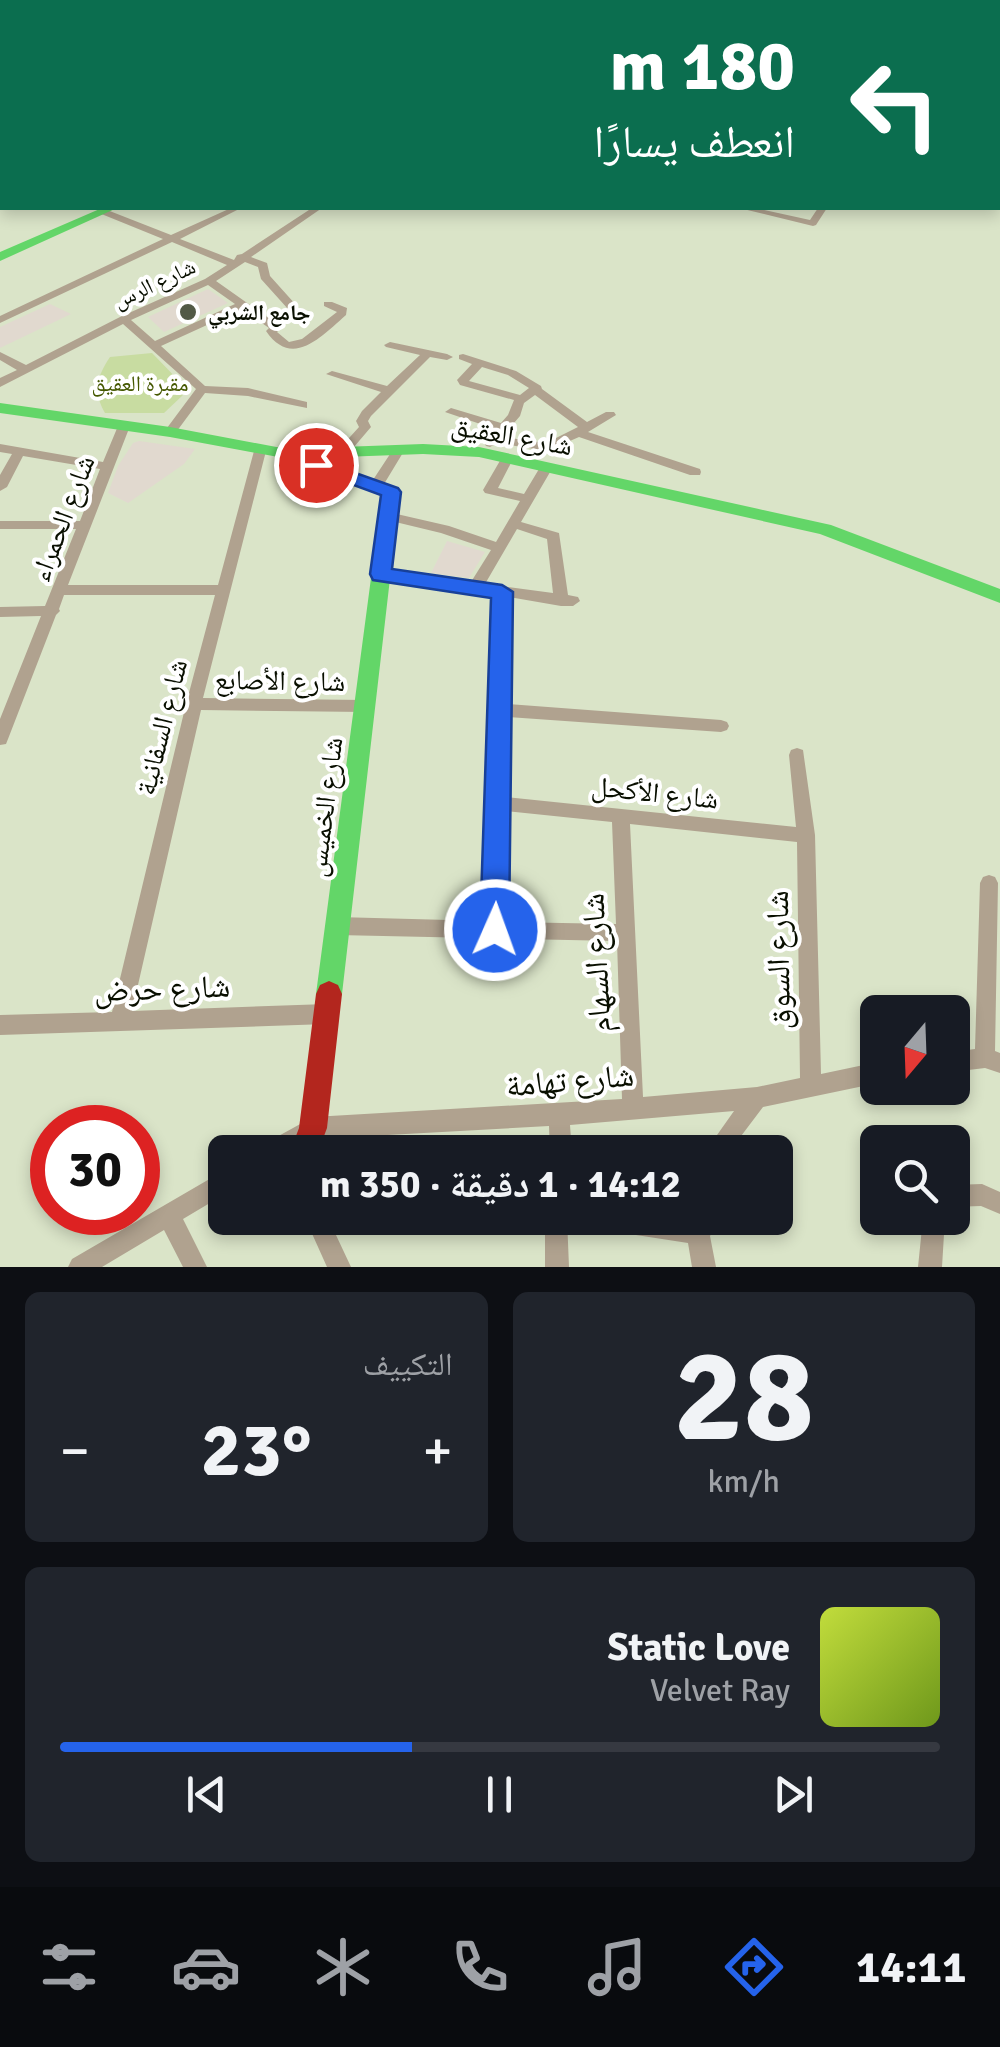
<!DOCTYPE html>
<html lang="ar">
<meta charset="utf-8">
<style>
body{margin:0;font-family:Signika,"Noto Naskh Arabic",sans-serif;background:#20242c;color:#f1f3f6;direction:rtl;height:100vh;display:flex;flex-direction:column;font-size:38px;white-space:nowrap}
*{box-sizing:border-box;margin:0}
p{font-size:32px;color:#9ea1a6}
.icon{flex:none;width:55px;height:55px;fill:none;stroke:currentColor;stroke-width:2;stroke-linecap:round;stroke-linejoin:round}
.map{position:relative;height:1267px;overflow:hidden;direction:ltr}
.panel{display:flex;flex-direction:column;gap:25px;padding:25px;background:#0d0f14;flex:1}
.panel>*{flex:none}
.guide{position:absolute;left:0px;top:0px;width:1000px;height:210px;box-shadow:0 5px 15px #0003;direction:rtl;background:#0b6e4f;color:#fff;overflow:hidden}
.needle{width:65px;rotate:199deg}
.fabs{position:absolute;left:860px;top:995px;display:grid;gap:20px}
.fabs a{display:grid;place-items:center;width:110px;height:110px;border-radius:15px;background:#171b24;box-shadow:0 5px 15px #0003;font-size:50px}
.speed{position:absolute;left:30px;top:1105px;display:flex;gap:20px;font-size:50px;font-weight:700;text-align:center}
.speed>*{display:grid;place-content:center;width:130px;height:130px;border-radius:50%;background:#171b24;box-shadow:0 5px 15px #0003;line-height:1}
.speed .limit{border:15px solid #d22;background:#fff;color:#111}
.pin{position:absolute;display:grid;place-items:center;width:85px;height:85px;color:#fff;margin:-42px;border:5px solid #fff;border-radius:50%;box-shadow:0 2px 10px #0007}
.me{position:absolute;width:110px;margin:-55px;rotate:2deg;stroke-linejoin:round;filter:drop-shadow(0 0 8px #0008)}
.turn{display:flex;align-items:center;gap:35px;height:210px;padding:0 40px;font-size:45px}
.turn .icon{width:130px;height:130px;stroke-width:2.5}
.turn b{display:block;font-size:70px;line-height:85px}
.big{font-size:75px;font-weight:700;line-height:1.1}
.panel .tile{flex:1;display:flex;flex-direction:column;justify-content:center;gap:15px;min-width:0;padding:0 35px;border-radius:15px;background:#20242c}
.panel .dial{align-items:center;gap:0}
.dial b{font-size:130px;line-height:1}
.song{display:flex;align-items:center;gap:30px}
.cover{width:120px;height:120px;border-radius:15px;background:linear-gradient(135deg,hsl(70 70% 55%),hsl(80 70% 35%))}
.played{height:10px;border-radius:5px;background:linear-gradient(90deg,#2563eb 40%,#363941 40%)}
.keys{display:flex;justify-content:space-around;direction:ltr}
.heat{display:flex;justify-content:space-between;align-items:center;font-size:55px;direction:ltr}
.panel .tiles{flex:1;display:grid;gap:25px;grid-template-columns:1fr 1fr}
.tile:last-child{grid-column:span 2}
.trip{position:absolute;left:208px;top:1135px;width:585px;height:100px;border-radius:15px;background:#171b24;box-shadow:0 5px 15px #0003;font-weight:700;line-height:100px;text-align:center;direction:rtl}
.menu{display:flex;height:160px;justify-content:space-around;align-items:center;background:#090b0e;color:#9ea1a6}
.menu .icon{width:70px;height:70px}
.menu .active{color:#2563eb}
.menu b{font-size:45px;color:#f1f3f6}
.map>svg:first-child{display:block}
.green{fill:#c8dca1}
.building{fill:#e1d9cf}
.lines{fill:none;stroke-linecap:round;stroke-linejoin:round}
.street{fill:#b0a28f;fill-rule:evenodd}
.fast{fill:#63d668;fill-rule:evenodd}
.slow{stroke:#ff974d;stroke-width:20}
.jam{fill:#b3261e;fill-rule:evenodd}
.route{fill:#2563eb;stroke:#184099;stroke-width:2.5}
.poi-dot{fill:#525a46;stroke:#fff;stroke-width:4}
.labels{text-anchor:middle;stroke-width:8;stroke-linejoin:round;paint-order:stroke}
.far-street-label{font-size:22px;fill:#090f00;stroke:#fff}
.far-poi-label{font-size:22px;font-weight:bold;fill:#090f00;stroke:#fff;text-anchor:start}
.far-park-label{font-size:22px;fill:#455800;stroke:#fff}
.street-label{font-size:28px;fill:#090f00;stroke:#fff}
.near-street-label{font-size:32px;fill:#090f00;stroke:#fff}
</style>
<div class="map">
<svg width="1000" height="1267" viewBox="0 0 1000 1267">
<rect width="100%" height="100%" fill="#dae4c8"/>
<path class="green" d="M152,353L184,386L183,395L164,413H105C93,392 96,378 110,357Z"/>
<path class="building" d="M208,289L228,303L164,332L148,317Z
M50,304L71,314L0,348V327Z
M139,441L195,449L184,464L128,503L108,493L118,466L133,443Z
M447,541L485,552L469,578L431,573Z"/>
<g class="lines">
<path class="street" d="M750,0H757L754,2Z
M820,0H827L829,2H822Z
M855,0H880L883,2H852Z
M0,3L2,4V8H0Z
M0,30L2,31V35H0Z
M0,48H2V52H0Z
M0,62H2V68H0Z
M0,80H2V85H0Z
M0,92H2V98H0Z
M2,156V162L0,163V157Z
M2,197V203L0,204V198Z
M102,208L171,235L231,208H241L180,239L234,260L237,255L242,254L312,208H322L251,257L267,263L270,276L296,305V309H288L261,279L258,267L245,262L216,281L280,326L281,328L277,332L289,342L302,339L337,312L324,306V302H332L347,308L346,315C321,337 292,369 266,331L269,328L242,309L161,346L205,386L248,388L307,402V408L248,396L205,393L174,435H166L164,432L196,389L123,324L0,387V378L17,370L0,360V352L26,365L120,317L205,279L227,265L172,242L0,323V316L163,239L99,213V209ZM208,285L235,304L155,341L131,320Z
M739,208H755L810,220L818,208H827L816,225L813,226Z
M390,342L447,354L453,357L447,360L430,357L371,416L368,421L371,427L348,454H340V448L359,427L356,421L362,411L381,392L326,374L332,371L387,386L420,355L386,347L384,345Z
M463,354L516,371L541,386L542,389L587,422L606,412H614L616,415L588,432L700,469L701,472L700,475H690L579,437L547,451L497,443L490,447L486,446L484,443L495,429L445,412L451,408L501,423L508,415L514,400L460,385L457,380L472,364L459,359V355ZM482,367L508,375L529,388L520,395L469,381ZM535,395L578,427L546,443L502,437L520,416L524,403Z
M124,422L130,426L68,585H218L254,451L256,448H264L266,451L203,698L365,700L371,702L373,706L371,710L365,712L201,710L132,1011L327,1004L334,1007L337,1014L334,1021L327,1024L0,1035V1015L112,1012L186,704L215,595H64L59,609L60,611L56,615L8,739L6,744L0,745V719L41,616L0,617V607L45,606L76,529H0V521H80L100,469L23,456L7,487L0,491V475L12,454L0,452V444L103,462L118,426Z
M398,447L404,451L381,489L376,490L371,489L369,486L394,448Z
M507,455L513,459L498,488L524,494L542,464L547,463L553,467L521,522L559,533L568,595L578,597L580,601L573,606H561L509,597L508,704L721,720L727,722L729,726L727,730L721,732L507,717L506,797L796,827L789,755L791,750L797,748L803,750L815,835L821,1074L878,1062V1083L763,1107L729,1152H705L734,1111L570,1125L572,1152H550L549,1126L315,1139L292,1152H261L264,1144L313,1117L622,1099L617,941L337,935L330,932L328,926L330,920L337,917L486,921L495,595L381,580L374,575L381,570L471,582L491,550L441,533L383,519L381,516L388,512L449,526L496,542L520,501L485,493L483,490L501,459ZM517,529L547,539L553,593L485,584ZM506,811L612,822L616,924L505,922ZM630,824L797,842L800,1078L757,1087L643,1097Z
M989,875L995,877L998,883L995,1051L1000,1053V1073L985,1068L952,1072V1052L975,1049L980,883L983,877Z
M225,1170V1194L183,1219L207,1267H183L164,1230L102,1267H68L72,1259Z
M982,1184L1000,1192V1214L981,1206L952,1207V1185Z
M305,1218H328L351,1267H327Z
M545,1218H567L569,1267H545Z
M586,1218H671L693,1221L695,1218H720L710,1236L716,1267H692L688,1243L597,1229L589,1226Z
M923,1218H945L942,1267H918Z"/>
<path class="fast" d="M632,0H664L665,2H635Z
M998,58L1000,59V65L998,64Z
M0,67H2V73H0Z
M998,135H1000V142H998Z
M102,208H117L0,261V252Z
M0,403L170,427L287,449L423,444L479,447L831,525L1000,589V603L820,534L479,457L423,454L315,458L397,488L400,492L342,994L338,1003L329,1007L320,1003L316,994L382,495L289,459L170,437L0,413Z"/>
<path class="slow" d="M0,124L2,123"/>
<path class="jam" d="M998,75H1000V81H998Z
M329,981L338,985L342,994L327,1128L318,1152H290L299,1128L316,994L320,985Z"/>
</g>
<path class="route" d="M316,459L398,488L401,492L392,569L502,585L513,592L509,930L505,939L495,943L485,939L480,930L491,598L373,580L370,574L381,495L310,469V461Z"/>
<circle class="poi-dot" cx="188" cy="312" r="10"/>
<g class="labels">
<g class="far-street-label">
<text transform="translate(154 283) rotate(-25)" y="8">شارع الرس</text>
</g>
<g class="far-poi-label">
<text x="208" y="320">جامع الشربي</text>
</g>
<g class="far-park-label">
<text x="140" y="391">مقبرة العقيق</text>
</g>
<g class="street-label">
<text transform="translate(512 435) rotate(10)" y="10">شارع العقيق</text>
<text transform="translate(62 518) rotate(-69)" y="10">شارع الحمراء</text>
<text transform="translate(280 680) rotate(1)" y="10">شارع الأصابع</text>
<text transform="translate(161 727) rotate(-76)" y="10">شارع السفانية</text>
<text transform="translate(655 792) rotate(6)" y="10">شارع الأكحل</text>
<text transform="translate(324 807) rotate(-83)" y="10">شارع الخميس</text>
</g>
<g class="near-street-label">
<text transform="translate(778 960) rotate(-91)" y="11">شارع السوق</text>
<text transform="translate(596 963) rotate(-93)" y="11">شارع السهام</text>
<text transform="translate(162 988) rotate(-2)" y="11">شارع حرض</text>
<text transform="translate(570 1080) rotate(-5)" y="11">شارع تهامة</text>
</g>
</g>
</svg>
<div class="fabs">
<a><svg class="needle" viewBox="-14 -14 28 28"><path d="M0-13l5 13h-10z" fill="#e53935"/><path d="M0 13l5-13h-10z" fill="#9ea1a6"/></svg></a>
<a><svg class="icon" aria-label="search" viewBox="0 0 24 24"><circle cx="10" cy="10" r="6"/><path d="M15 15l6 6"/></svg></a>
</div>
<div class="speed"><div class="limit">30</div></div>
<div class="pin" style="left:316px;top:465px;background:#d93025"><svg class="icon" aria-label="arrive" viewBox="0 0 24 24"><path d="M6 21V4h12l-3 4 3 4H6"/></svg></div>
<svg class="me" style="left:495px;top:930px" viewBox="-20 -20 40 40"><circle r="17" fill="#2563eb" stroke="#fff" stroke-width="3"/><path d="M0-11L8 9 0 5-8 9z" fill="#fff"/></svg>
<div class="trip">14:12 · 1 دقيقة · 350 m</div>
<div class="guide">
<div class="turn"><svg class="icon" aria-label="left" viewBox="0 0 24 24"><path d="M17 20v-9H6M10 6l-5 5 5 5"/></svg><div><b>180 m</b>انعطف يسارًا</div></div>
</div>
</div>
<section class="panel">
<div class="tiles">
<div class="tile dial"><b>28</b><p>km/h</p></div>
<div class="tile"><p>التكييف</p>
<div class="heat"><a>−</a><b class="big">23°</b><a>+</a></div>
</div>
<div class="tile">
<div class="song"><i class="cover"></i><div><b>Static Love</b><p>Velvet Ray</p></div></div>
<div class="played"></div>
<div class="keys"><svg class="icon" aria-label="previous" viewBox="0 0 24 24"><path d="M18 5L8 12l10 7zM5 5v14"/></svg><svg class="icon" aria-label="pause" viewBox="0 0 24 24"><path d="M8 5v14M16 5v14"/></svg><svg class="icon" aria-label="next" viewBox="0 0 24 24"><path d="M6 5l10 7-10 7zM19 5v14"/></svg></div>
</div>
</div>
</section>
<nav class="menu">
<b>14:11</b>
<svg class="icon active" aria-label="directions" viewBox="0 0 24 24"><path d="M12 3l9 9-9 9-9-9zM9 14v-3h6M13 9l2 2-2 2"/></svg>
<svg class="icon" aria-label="music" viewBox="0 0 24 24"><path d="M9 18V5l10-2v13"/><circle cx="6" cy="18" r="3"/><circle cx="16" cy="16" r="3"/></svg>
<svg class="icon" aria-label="phone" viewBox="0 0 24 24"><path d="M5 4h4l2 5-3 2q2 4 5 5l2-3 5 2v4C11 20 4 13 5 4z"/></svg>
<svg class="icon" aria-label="climate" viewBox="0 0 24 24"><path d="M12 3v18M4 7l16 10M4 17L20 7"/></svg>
<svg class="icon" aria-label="car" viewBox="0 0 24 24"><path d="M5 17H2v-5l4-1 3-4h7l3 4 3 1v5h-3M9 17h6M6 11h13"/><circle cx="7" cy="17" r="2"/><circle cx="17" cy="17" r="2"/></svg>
<svg class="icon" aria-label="filters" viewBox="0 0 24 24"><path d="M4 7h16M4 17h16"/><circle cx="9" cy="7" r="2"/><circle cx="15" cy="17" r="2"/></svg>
</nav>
